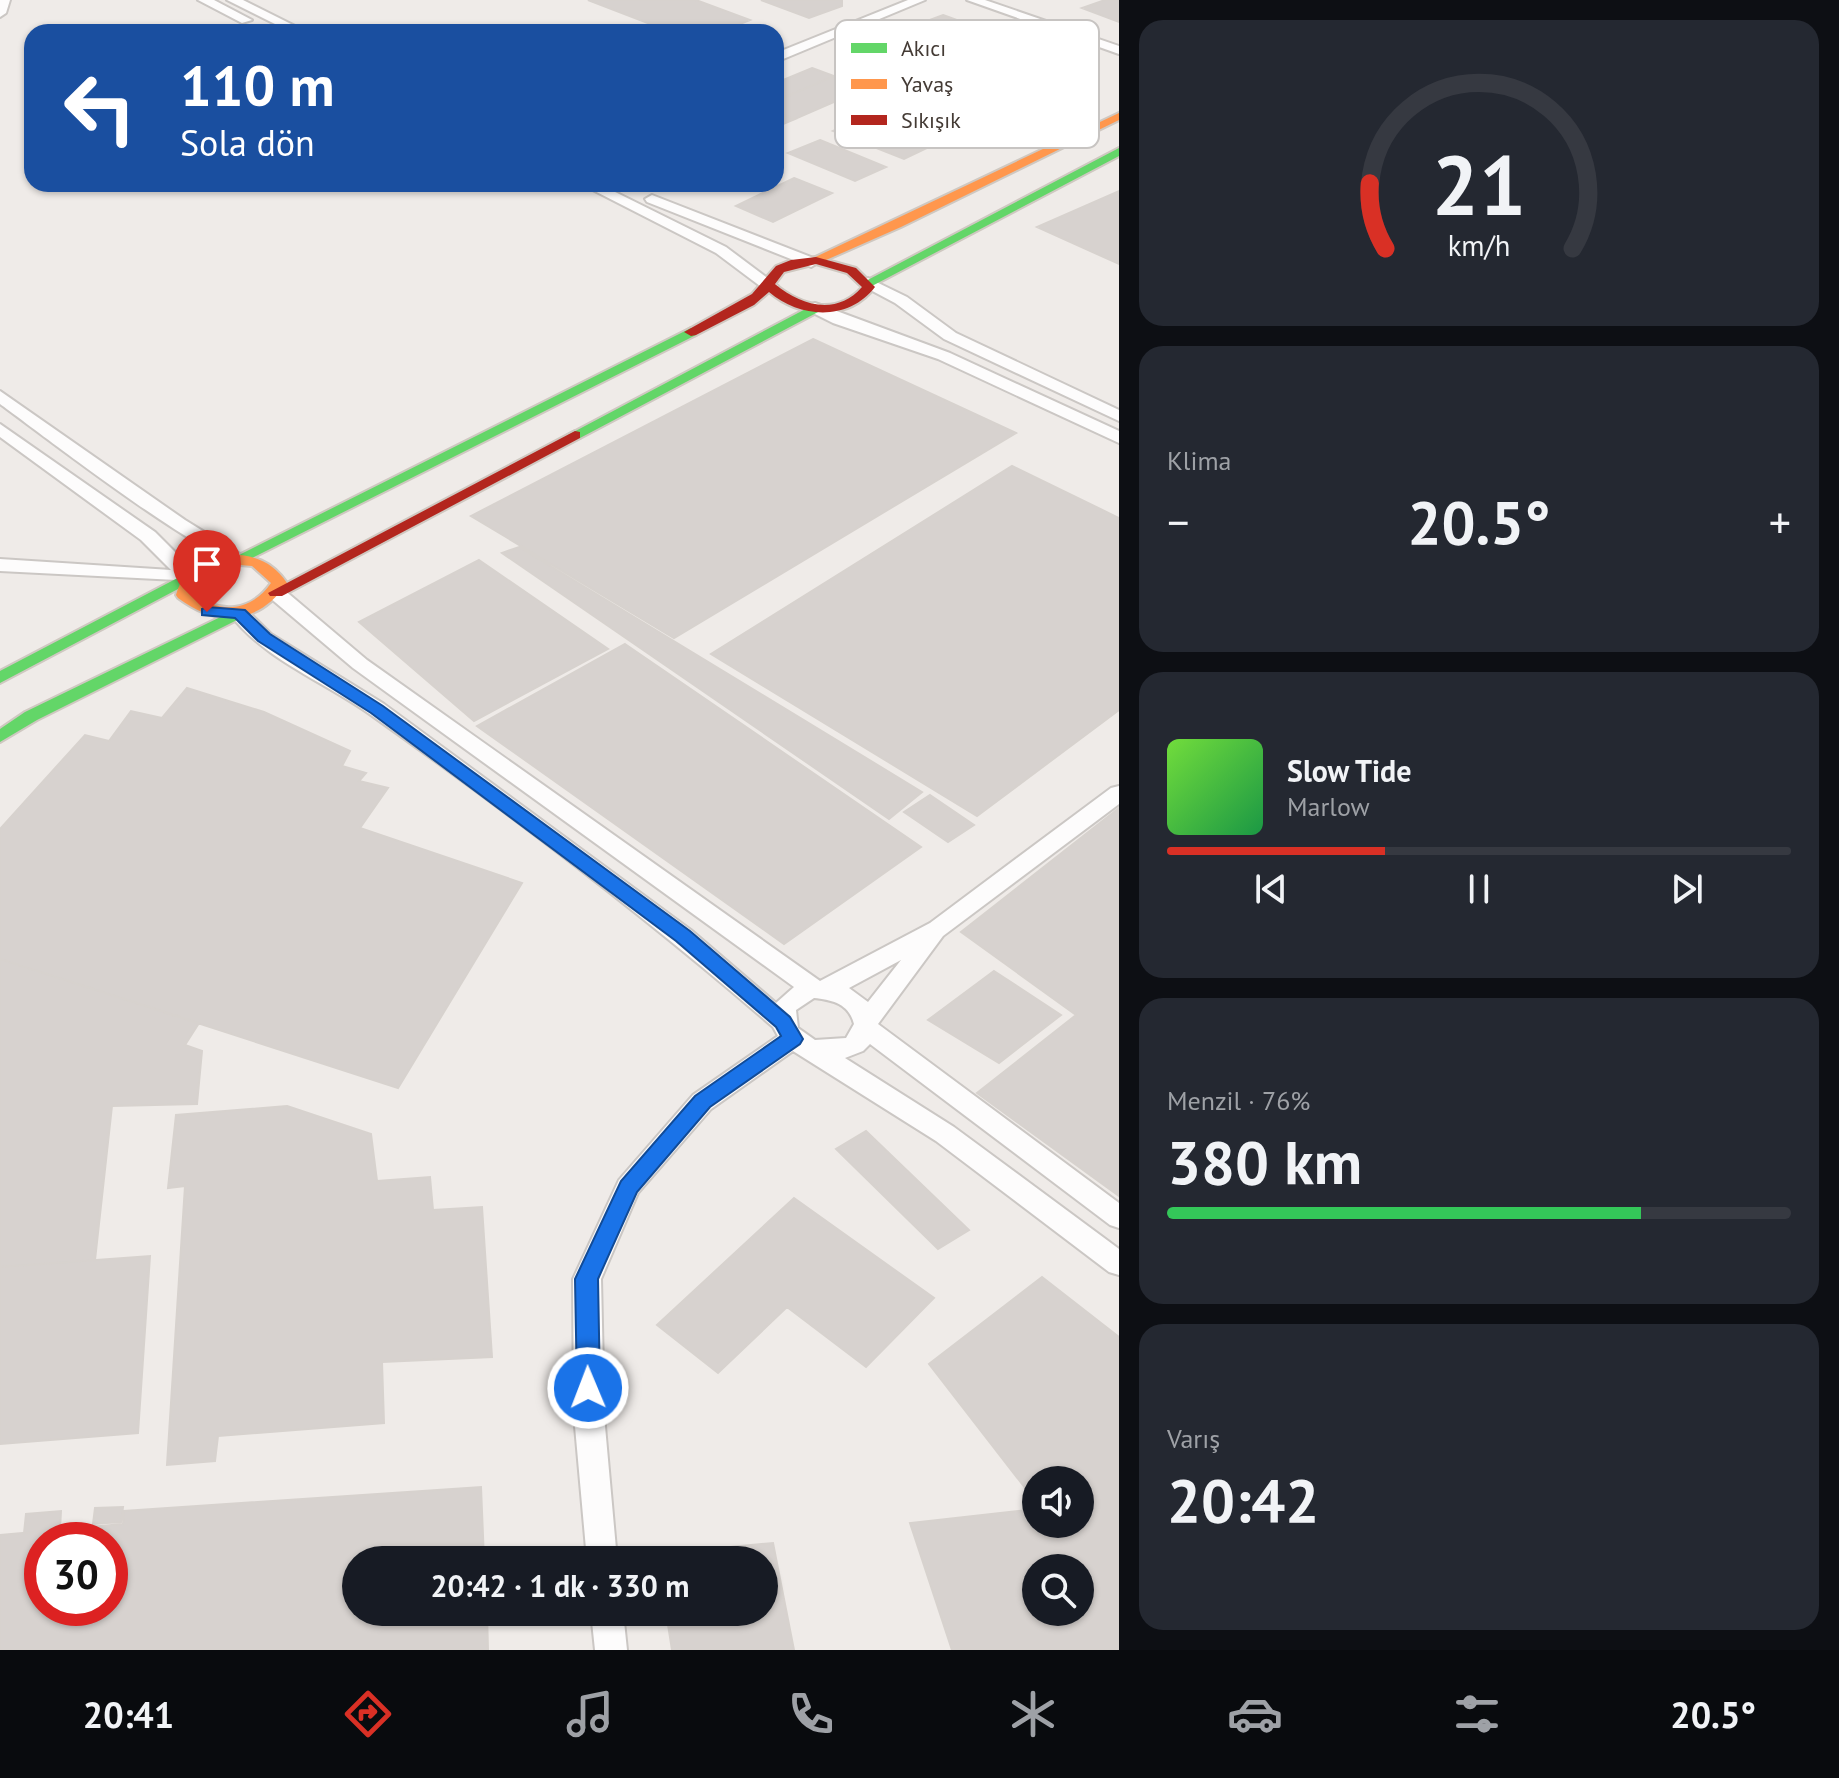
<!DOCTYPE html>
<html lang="tr">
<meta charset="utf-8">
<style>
body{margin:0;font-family:"PT Sans",sans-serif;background:#242831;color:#f1f3f6;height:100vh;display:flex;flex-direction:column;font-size:30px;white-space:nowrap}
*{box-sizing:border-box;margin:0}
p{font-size:26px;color:#9ea1a6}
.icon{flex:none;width:44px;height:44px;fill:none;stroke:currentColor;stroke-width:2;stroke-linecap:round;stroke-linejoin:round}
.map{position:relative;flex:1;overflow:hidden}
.details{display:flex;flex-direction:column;gap:20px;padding:20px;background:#0d0f14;width:720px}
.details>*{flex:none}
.banner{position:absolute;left:24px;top:24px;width:760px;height:168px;border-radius:24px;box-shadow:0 2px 6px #0004;background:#1a4fa0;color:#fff;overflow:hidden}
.buttons{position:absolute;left:1022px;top:1466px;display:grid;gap:16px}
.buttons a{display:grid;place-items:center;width:72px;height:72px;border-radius:50%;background:#171b24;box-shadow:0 2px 6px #0004;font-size:40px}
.speed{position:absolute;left:24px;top:1522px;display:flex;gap:16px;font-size:40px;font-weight:700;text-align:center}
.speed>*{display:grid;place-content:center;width:104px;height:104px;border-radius:50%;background:#171b24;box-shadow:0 2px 6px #0004;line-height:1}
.speed .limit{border:12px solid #d22;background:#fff;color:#111}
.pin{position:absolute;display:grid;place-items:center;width:68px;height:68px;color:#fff;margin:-82px -34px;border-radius:50% 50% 50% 0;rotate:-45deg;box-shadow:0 0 8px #0007}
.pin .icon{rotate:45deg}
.me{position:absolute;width:88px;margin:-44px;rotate:359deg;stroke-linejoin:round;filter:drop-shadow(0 0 6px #0008)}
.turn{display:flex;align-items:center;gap:28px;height:168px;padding:0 24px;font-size:36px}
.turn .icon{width:104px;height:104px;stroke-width:2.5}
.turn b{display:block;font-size:56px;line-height:68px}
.big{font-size:60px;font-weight:700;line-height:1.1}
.details .card{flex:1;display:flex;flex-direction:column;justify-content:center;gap:12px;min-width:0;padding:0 28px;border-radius:24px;background:#242831}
.details .dial{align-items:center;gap:0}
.dial svg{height:208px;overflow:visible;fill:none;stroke:#363941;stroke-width:7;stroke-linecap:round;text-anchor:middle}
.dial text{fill:#f1f3f6;stroke:none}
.song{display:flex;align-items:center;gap:24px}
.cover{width:96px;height:96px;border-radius:12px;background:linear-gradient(135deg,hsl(100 70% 55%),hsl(140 70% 35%))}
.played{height:8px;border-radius:4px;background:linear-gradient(90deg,#d93025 35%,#363941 35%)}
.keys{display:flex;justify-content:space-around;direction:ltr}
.heat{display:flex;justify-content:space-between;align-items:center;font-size:44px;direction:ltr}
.charge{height:12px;border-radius:6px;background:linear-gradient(90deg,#34c759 76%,#363941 0)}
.trip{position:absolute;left:342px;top:1546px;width:436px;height:80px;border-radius:40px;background:#171b24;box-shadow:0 2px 6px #0004;font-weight:700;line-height:80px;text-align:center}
.tabs{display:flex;height:128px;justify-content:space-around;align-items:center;background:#090b0e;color:#9ea1a6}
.tabs .icon{width:56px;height:56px}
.tabs .current{color:#d93025}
.tabs b{font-size:36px;color:#f1f3f6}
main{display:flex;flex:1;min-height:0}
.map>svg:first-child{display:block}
.building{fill:#d7d2cf;stroke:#d7d2ce;stroke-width:2;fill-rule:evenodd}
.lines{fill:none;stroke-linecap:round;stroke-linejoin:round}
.street-casing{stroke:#cbc7c4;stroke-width:4}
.fast-casing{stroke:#cfc8c1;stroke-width:4}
.slow-casing{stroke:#cfc8c1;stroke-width:4}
.jam-casing{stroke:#cfc8c1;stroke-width:4}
.street{fill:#fdfcfc;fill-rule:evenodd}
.fast{fill:#63d668;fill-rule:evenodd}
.slow{fill:#ff974d;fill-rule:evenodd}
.jam{fill:#b3261e;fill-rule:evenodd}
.route{fill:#1a73e8;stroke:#114b97;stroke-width:2}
.key{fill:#fff;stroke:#c7c4c2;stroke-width:2}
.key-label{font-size:22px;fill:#443b35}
</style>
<main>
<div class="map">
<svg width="1119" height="1650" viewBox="0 0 1119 1650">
<rect width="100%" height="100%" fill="#efebe8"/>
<path class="building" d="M588,0H696L750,20L720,32H671Z
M761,0H842V6L809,18Z
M1105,0H1119V22L1082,8Z
M943,15L998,35L871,84L854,48Z
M812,68L834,76L776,101V83Z
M834,76L866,88L795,119L776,112V101Z
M776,112L795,119L776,127Z
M862,118L933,145L904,159L833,131Z
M820,140L886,167L855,181L788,153Z
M794,178L832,193L773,222L736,206Z
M1119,191V264L1037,227Z
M813,339L1016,433L674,638L471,516Z
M1012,466L1119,518V710L977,816L711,654Z
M519,547L922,792L889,819L502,553Z
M479,560L608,649L474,721L359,622Z
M625,644L921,847L784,944L477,726Z
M187,688L264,712L350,751L342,766L366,773L359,781L388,788L360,828L522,883L398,1088L0,959V829L85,735L109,741L131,711L162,718Z
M930,795L974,825L948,842L904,812Z
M1119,808V1196L977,1093L1076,1015L961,932Z
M0,959L199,1023L185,1045L202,1051L197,1104L112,1106L95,1260L0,1267Z
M994,971L1061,1015L999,1063L928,1020Z
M287,1106L371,1134L377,1181L430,1177L433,1210L482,1207L492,1357L382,1362L384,1423L218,1436L215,1461L167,1465L185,1186L168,1188L176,1115Z
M866,1131L969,1230L938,1249L836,1149Z
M794,1198L934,1298L866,1367L787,1307L718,1373L657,1325Z
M150,1256L138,1433L0,1444V1267Z
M1042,1277L1119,1337V1650H952L910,1523L1036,1509V1524H1080V1480H1036V1502L929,1364ZM1036,1568H1080V1612H1036Z
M481,1487L484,1560H356V1612H487L488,1650H0V1535L123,1524L124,1511ZM42,1540H110V1608H42Z
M123,1507L121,1522L93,1524L95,1508Z
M61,1511L60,1529L24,1533L26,1514Z
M773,1543L794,1650H672L666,1612H764V1560H659L658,1554Z"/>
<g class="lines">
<defs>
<path id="street" d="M0,0H10L6,13L0,17Z
M198,0H214L252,20L242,23Z
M227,0H243L307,32H291Z
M908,0H925L776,62V53Z
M967,0H985L1119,46V54Z
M581,184H599L726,247L778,286L776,289H764L716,253Z
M652,195L816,259L819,262L811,267L806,265L647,202L645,199Z
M868,278L907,297L956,333L1119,410V421L944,339L895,303L863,286V280Z
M815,303L950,353L1119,431V443L938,359L833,323L809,311V305Z
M0,391L185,520L248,559L246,563C216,570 35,429 0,404Z
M0,424L155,532L196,573L199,577L196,581L0,571V559L171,570L141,540L0,437Z
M276,587L283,589L367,660L820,981L930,923L1111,788L1119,786V804L943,936L878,1024L1119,1203V1228L1110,1225L870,1044L863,1051L845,1058L954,1127L1119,1249V1275L1109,1272L936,1141L793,1051L711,1109L638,1193L601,1279L604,1415L617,1560H587L574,1415L573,1279L619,1180L693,1095L778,1036L773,1027C645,916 509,813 371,715C325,682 263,659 229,613L232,609H246L271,634L384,704L691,930L776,1003L794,987L353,668L269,597L266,593ZM901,960L868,1002L849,988ZM814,998C833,1000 849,1004 854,1024L846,1038L815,1040L798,1028L796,1010Z
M591,1612H623L627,1650H595Z"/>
<path id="fast" d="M1119,148V156L872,286L862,283Z
M815,304L821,308L820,311L580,438H570L568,435Z
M691,328L696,329V335L244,562H234L231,559Z
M189,572L195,574L197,577L195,580L0,683V671Z
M239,608L245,610L247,613L245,616L37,720L0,742V729L25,712Z"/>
<path id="slow" d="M1119,113V120L901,227L817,264L807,261Z
M228,554C254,555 272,561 287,583C259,624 218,628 178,598L176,595C185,565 199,562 228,554ZM228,564L252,566L271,583C251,612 220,614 192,594L196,579L217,566Z"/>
<path id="jam" d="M816,257L856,268L875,287C849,321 801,319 769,292L754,305L696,335L691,336L684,332L752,294L776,266L791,260ZM816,264L847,273L862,287C837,316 801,306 775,284L784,272Z
M575,431L580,432V438L282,596H270L268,593Z"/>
</defs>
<use href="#street" class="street-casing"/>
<use href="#fast" class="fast-casing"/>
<use href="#slow" class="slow-casing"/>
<use href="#jam" class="jam-casing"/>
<use href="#street" class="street"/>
<use href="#fast" class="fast"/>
<use href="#slow" class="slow"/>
<use href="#jam" class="jam"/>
</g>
<path class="route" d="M207,607L245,610L270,634L383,706L690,931L790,1017L803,1039L800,1044L710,1107L637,1192L598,1279L600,1388L597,1395L588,1398L580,1395L577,1388L575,1279L621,1181L695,1096L781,1036L776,1027L676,941L371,713L258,641L235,618L202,615V609Z"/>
<rect x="835" y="20" width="264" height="128" rx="12" class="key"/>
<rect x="851" y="43" width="36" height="10" fill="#63d668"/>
<rect x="851" y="79" width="36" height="10" fill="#ff974d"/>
<rect x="851" y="115" width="36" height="10" fill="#b3261e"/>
<g class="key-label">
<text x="901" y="56">Akıcı</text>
<text x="901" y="92">Yavaş</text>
<text x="901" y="128">Sıkışık</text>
</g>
</svg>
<div class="buttons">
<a><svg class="icon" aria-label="sound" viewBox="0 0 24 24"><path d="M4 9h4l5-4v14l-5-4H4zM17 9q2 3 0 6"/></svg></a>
<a><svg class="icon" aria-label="search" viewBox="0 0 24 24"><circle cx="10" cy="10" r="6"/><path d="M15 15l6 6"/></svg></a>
</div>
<div class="speed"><div class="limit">30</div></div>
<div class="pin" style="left:207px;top:612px;background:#d93025"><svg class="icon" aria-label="arrive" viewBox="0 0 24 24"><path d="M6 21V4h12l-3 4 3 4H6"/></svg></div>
<svg class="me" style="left:588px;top:1388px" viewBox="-20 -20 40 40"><circle r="17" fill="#1a73e8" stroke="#fff" stroke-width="3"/><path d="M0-11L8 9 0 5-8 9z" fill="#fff"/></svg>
<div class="trip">20:42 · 1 dk · 330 m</div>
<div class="banner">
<div class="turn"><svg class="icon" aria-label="left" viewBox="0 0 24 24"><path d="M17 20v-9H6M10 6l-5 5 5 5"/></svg><div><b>110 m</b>Sola dön</div></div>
</div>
</div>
<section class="details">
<div class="card dial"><svg viewBox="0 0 100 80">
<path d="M14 69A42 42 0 1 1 86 69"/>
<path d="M14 69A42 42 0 0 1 8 44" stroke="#d93025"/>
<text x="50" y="56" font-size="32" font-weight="700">21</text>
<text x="50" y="72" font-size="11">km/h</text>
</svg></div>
<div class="card"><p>Klima</p>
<div class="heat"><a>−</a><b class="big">20.5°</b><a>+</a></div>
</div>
<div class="card">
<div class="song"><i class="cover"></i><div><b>Slow Tide</b><p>Marlow</p></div></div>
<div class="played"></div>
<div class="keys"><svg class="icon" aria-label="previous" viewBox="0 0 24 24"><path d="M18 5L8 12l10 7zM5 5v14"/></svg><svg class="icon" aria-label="pause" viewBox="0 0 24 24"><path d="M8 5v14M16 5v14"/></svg><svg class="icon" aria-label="next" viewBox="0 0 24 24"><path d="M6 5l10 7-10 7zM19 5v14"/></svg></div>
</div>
<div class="card"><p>Menzil · 76%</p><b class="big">380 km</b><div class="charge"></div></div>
<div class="card"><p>Varış</p><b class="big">20:42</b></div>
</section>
</main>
<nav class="tabs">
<b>20:41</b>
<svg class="icon current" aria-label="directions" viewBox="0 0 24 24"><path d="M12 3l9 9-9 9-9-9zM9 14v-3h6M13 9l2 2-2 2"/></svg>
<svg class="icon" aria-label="music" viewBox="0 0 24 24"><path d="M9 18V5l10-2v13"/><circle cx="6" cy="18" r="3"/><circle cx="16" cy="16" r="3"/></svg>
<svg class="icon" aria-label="phone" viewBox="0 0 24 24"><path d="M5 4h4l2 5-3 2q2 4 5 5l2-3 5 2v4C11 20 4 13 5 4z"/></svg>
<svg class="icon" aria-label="climate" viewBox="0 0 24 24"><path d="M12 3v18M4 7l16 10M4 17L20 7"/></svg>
<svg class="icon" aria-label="car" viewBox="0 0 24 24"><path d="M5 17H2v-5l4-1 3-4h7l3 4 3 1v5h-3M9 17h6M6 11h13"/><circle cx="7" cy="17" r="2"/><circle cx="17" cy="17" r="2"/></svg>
<svg class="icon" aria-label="filters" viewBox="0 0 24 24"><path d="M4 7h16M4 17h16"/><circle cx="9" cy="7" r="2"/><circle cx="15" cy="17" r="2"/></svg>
<b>20.5°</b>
</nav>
